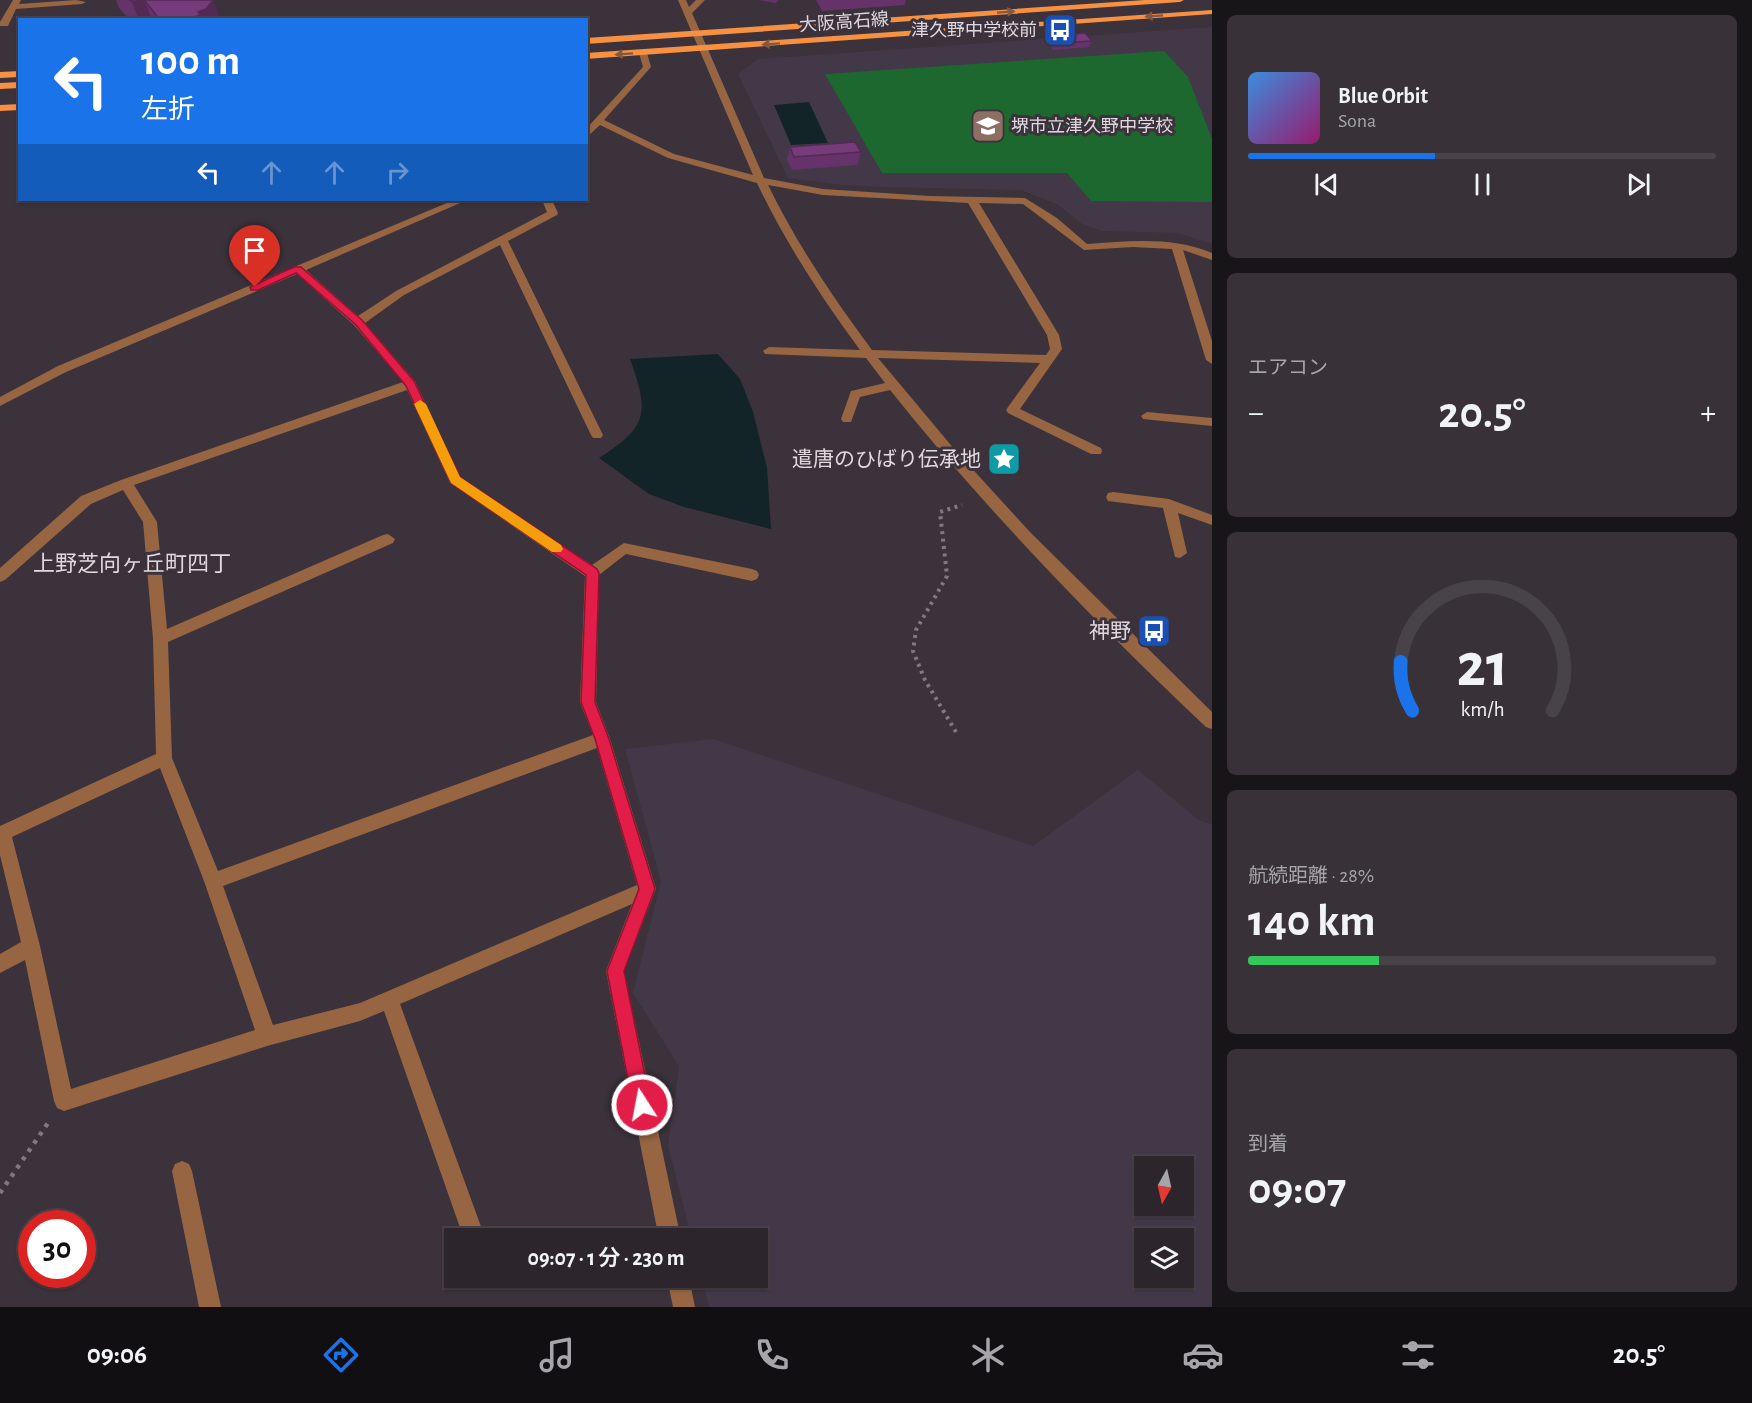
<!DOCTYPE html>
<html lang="ja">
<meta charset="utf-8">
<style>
body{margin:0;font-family:"Alegreya Sans","Noto Sans JP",sans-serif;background:#383238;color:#f1f3f6;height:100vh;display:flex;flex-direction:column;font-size:22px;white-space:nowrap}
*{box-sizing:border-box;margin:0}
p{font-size:20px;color:#a6a5a9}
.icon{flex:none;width:33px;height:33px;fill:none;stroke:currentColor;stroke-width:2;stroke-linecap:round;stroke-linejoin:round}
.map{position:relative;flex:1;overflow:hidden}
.side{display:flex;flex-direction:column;gap:15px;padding:15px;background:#181518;width:540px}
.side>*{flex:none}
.top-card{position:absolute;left:18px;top:18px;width:570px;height:183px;border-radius:0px;box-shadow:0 2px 4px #0004,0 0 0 2px #484348;background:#1a73e8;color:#fff;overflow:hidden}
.needle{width:39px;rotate:188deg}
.controls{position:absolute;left:1134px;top:1156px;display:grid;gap:12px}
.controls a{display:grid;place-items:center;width:60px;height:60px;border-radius:0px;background:#2c262c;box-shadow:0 2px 4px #0004,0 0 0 2px #484348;font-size:30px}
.speed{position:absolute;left:18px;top:1210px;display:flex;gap:12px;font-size:30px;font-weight:700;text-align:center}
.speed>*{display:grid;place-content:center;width:78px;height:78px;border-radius:50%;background:#2c262c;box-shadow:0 2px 4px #0004,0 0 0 2px #484348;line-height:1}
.speed .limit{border:9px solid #d22;background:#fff;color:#111}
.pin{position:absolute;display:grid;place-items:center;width:51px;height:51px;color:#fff;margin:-62px -26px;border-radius:50% 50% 50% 0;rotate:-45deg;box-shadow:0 0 6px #0007}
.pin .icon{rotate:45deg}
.me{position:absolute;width:66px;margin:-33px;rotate:349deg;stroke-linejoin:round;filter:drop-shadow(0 0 4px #0008)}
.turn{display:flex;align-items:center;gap:21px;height:126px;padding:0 24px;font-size:27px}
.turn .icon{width:78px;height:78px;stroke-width:2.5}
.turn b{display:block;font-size:42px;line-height:51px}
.lanes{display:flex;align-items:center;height:57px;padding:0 24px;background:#0003;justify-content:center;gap:30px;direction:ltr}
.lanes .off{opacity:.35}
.big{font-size:45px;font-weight:600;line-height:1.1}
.side .card{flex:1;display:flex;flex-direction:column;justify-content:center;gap:9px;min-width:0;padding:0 21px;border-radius:9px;background:#383238}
.side .dial{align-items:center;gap:0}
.dial svg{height:156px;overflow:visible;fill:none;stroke:#484348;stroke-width:7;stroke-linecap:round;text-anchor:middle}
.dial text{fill:#f1f3f6;stroke:none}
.song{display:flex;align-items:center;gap:18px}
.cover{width:72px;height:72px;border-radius:9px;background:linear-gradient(135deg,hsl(210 70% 55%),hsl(320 70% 35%))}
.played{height:6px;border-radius:3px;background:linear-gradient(90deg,#1a73e8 40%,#484348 40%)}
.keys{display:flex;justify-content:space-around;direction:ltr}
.heat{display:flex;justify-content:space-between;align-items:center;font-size:33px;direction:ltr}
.charge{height:9px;border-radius:4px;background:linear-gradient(90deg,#34c759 28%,#484348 0)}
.trip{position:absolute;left:444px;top:1228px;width:324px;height:60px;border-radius:0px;background:#2c262c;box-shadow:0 2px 4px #0004,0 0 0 2px #484348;font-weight:600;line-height:60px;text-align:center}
.tab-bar{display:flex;height:96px;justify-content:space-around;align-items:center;background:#120f12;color:#a6a5a9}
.tab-bar .icon{width:42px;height:42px}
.tab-bar .on{color:#1a73e8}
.tab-bar b{font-size:27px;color:#f1f3f6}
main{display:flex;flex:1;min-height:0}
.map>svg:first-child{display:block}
.education{fill:#433848;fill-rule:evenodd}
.green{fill:#1d682e}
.water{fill:#132429}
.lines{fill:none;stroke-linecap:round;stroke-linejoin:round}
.path-far1{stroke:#807980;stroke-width:4;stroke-dasharray:3 4.5;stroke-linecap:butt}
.path{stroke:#807980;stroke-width:4.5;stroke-dasharray:4 6;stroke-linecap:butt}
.minor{fill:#976542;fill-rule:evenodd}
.major{fill:#f79141;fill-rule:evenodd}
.wall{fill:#65336a}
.shaded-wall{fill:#532956}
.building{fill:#763b7b;stroke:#532956;stroke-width:1.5}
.oneway{fill:#86583d}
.route{fill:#e11d48;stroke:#92132f;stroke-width:1.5}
.slow{fill:#f59e0b}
.labels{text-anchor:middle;stroke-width:6;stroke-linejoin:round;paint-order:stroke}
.far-street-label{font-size:18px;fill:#dfd9df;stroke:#3b323b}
.far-poi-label{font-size:18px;fill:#dfd9df;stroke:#3b323b;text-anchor:end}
.poi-label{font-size:21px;fill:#dfd9df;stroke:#3b323b;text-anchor:end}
.neighbourhood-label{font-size:22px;fill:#dfd9df;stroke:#3b323b}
</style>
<main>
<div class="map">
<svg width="1212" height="1307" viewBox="0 0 1212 1307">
<rect width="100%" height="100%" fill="#3b323b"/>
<path class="education" d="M1212,27V244L1178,233L1102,231L1082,224L1057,204L1021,190L884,187L842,185L788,178L738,74L758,59Z
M713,739L1033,846L1138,770L1200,821L1212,824V1307H709L702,1278H758V1239H692L668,1146L679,1066L633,993L661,881L625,749ZM1144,1167H1184V1206H1144ZM1144,1239H1184V1278H1144Z"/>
<path class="green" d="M1164,51L1188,77L1212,139V202L1091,201L1067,173H882L825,74Z"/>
<path class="water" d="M809,102L828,143L791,145L774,105Z
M718,354L740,379L753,412L767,468L771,529L684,507L649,494L599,458C649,426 649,413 630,359Z"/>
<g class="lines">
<path class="path-far1" d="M956,732L925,680L913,651L916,630L947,576L940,512L962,505"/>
<path class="path" d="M0,1193L48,1123"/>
<path class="minor" d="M13,0H21L19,4L76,0L86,2L82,4L16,9L8,26H0V22Z
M678,0H686L689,7L696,0H705L692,13L764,178L823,189L930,196L1025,198L1057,218L1087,244C1129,241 1172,236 1212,253V260L1183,250L1212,341V364L1206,360L1172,249L1133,247L1084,250L1023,204L979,203L1059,335L1062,349L1020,409L1101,448L1102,451L1101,454H1091L1008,413L1006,410L1008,407L1040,363L878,358L955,450L1030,532L1212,712V729L1206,727C1095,622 986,510 890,390L860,397L851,422H843L841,419L851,391L885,383L866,358L765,354L763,351L769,347L860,350C821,297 785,242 757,183L668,158L600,125L586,138V129L643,67L639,53L643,50L647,53L651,67L604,120L674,154L753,175ZM768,185L823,195L968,203L1047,335L1050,349L1046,355L872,350C833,298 797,244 768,185Z
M454,200H467L306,270L358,316L396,291L547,212L542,200H552L558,213L557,215L508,241L603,435L601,438H593L591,435L500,245L404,295L365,323L415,381L460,477L592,565L624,543L752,569L757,571L759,575L757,579L752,581L626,554L599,575L596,702L610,739L656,889L624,971L681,1239H659L606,971L632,904L400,1004L483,1232L480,1239H464L384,1011L360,1021L267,1046L64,1111L57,1108L54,1101L25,960L0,973V954L21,942L0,855V826L156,754L153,639L143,522L123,490L91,504L5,580L0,582V568L81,496L121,480L403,382L354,325L297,274L66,372L0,406V397L58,366ZM407,390L450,483L585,576L580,702L593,735L218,871L172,758L168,642L393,543L395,539L388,534L383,535L167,629L157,522L134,485ZM597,748L637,885L360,1003L273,1025L223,886ZM160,768L204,881L255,1030L71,1089L40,946L12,837Z
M1147,412L1212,418V426L1143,419L1141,416Z
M1113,492L1169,499L1212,515V525L1178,513L1187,553L1180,558L1175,557L1163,508L1108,501L1106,497L1108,493Z
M182,1161L189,1164L192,1171L221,1307H199L172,1171L175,1164Z
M667,1278H689L695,1307H673Z"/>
<path class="major" d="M1145,0H1184L1180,2L586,44V38Z
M1212,10V14L586,59V53Z
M20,71V77L0,78V72Z
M20,82V88L0,89V83Z
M20,104V110L0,111V105Z"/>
</g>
<path class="wall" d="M116,0H213L220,20H130L119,8Z
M758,0H778L776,3Z
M816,0H906L905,5L822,11Z
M1050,36L1092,41L1089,47L1053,50L1047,42Z
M790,147L861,152L857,165L792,170L787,160Z"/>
<path class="shaded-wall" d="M213,0L220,20H183L198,12Z
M145,1L152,20H139L132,2Z"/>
<path class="building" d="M130,0H213L206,9L198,12L201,15L183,20H160L145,1L132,2Z
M1085,33L1092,41L1056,43L1050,36Z
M855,142L861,152L794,157L790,147Z"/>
<defs><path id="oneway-solid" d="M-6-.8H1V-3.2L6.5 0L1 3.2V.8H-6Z" transform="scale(1.5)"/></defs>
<g class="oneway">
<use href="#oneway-solid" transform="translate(1006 12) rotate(-4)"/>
<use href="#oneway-solid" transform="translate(1154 16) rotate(176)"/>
<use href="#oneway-solid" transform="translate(771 44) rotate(176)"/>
<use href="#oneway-solid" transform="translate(624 54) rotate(176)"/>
</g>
<path class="route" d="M294,267H301L362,320L414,381L460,477L597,569L599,573L595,702L609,739L655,889L624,971L651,1105L649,1111L642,1114L636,1111L633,1105L607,971L639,889L595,739L581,702L586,575L451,483L406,386L355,324L296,273L258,290H251L250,287Z"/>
<path class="slow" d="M420,400L426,404L460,477L561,545L563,549L561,552H552L451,483L414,404Z"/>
<defs>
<symbol id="bus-square" viewBox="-11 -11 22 22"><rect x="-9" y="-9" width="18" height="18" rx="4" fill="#1a4fb4" stroke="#3b323b"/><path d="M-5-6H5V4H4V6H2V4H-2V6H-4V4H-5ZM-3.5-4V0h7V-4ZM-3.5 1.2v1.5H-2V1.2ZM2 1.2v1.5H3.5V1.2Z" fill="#fff"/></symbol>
<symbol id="school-square" viewBox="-11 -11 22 22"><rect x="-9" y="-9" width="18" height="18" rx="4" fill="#8d6e63" stroke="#3b323b"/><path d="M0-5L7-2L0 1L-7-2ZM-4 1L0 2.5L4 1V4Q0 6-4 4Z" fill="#fff"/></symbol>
<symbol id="sight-square" viewBox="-11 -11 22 22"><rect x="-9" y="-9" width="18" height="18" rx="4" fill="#0f9aa8" stroke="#3b323b"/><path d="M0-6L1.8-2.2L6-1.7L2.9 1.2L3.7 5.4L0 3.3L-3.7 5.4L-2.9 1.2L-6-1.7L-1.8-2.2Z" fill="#fff"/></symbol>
</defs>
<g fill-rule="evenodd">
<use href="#bus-square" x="1041" y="11" width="38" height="38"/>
<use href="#school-square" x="969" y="107" width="38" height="38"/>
<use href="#sight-square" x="985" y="440" width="38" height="38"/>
<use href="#bus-square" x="1135" y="612" width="38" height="38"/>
</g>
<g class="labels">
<g class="far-street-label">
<text transform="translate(844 22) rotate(-4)" y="6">大阪高石線</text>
</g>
<g class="far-poi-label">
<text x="1037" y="36">津久野中学校前</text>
<text x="1011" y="132" text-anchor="start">堺市立津久野中学校</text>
</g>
<g class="poi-label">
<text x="981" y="466">遣唐のひばり伝承地</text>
<text x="1131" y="638">神野</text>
</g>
<g class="neighbourhood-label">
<text x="132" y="571">上野芝向ヶ丘町四丁</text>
</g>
</g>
</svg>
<div class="controls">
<a><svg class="needle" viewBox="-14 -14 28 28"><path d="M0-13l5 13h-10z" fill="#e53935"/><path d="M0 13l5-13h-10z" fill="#a6a5a9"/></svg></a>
<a><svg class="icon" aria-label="layers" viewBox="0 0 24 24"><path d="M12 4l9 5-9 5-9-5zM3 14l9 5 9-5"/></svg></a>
</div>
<div class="speed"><div class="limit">30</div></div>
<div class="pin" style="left:255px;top:287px;background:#d93025"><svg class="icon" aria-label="arrive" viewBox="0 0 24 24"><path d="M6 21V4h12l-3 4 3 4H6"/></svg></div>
<svg class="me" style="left:642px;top:1105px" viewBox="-20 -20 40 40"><circle r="17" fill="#e11d48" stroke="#fff" stroke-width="3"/><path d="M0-11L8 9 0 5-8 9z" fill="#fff"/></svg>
<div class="trip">09:07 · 1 分 · 230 m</div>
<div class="top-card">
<div class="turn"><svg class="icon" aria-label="left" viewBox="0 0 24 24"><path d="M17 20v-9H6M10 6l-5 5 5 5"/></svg><div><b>100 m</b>左折</div></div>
<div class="lanes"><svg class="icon" aria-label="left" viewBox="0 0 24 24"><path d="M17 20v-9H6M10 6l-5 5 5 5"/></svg><svg class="icon off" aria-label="ahead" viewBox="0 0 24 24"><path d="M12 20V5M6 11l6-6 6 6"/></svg><svg class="icon off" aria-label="ahead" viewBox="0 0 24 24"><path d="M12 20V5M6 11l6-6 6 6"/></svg><svg class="icon off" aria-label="right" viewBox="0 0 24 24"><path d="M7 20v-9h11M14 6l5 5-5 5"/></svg></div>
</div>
</div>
<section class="side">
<div class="card">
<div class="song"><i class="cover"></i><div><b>Blue Orbit</b><p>Sona</p></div></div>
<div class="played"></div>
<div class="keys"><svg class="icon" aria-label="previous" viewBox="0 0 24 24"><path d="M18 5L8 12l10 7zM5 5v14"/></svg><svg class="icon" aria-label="pause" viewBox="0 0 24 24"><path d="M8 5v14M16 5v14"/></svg><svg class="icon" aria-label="next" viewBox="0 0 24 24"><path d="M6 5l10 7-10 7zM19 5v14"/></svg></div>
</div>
<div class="card"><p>エアコン</p>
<div class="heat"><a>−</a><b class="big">20.5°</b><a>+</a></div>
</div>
<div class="card dial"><svg viewBox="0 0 100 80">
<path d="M14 69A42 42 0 1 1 86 69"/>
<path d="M14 69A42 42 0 0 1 8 44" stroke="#1a73e8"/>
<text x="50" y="56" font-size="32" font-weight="700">21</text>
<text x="50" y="72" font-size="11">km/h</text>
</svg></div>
<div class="card"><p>航続距離 · 28%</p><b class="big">140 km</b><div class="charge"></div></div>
<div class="card"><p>到着</p><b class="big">09:07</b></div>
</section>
</main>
<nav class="tab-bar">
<b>09:06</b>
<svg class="icon on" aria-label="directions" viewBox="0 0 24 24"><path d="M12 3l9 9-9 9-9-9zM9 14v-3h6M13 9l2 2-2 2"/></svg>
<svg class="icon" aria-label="music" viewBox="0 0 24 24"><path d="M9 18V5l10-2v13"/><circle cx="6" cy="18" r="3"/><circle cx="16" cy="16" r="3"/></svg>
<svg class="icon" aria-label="phone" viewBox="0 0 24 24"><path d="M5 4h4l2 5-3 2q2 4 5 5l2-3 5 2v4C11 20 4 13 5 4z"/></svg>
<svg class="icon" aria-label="climate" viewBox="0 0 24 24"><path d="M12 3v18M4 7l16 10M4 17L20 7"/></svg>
<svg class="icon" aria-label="car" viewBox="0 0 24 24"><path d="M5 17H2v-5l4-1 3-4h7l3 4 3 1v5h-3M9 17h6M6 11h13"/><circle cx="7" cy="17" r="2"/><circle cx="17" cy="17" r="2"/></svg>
<svg class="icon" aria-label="filters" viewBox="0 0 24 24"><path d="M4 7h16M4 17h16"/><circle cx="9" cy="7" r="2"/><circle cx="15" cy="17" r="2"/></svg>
<b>20.5°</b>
</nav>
